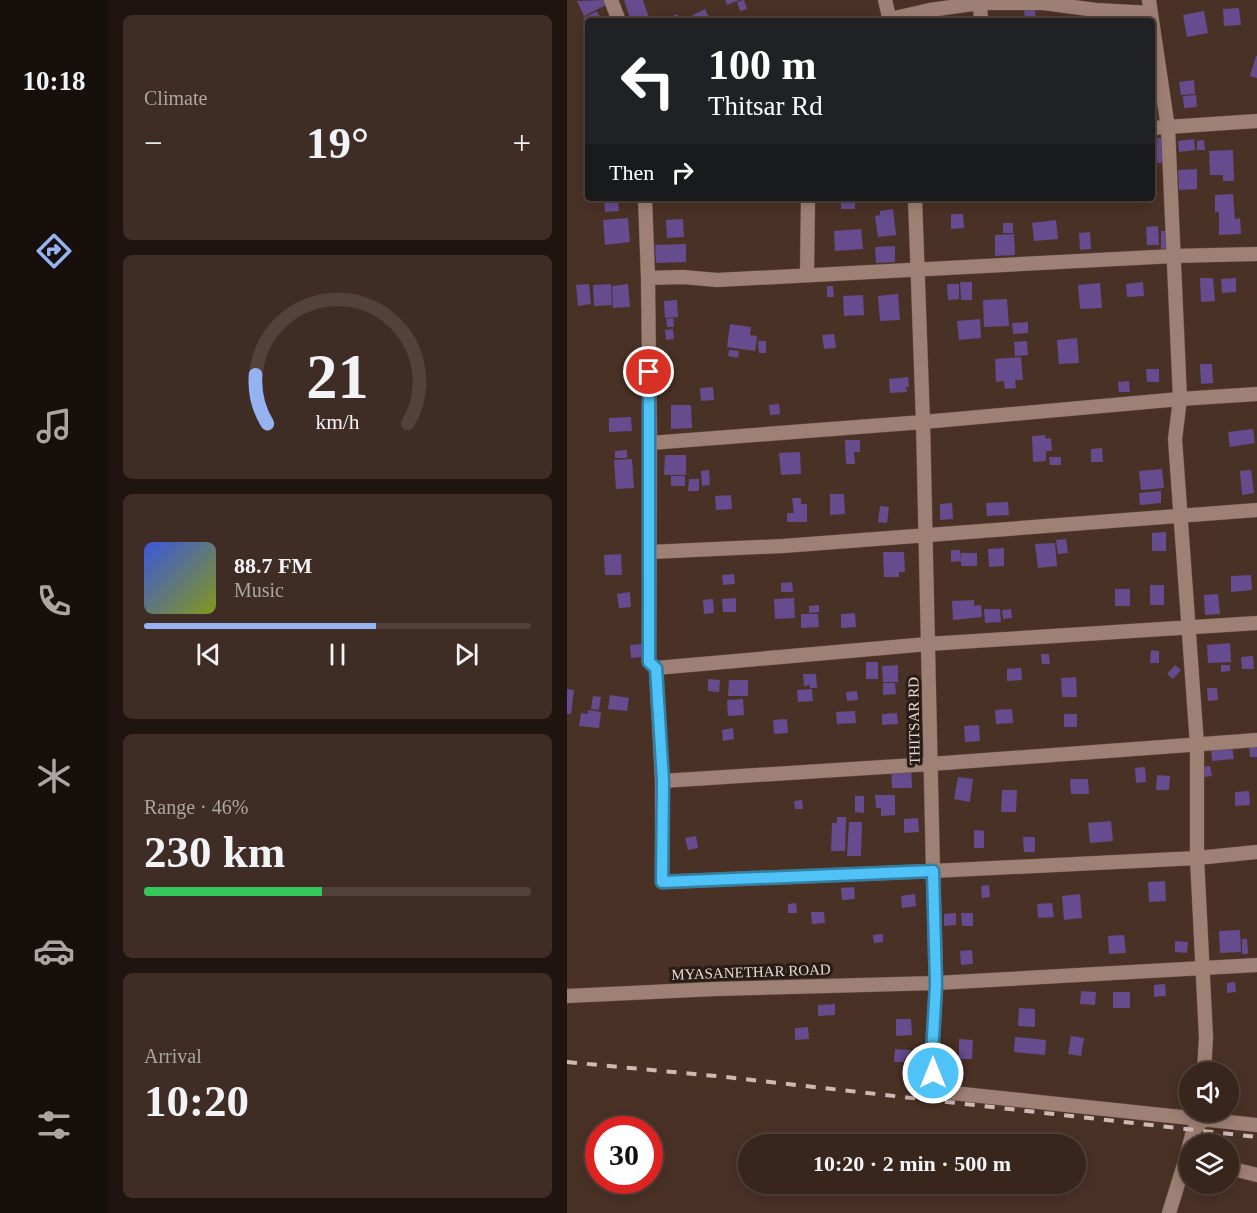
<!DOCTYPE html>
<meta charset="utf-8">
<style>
body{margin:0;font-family:Georgia,serif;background:#3f2d25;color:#f1f3f6;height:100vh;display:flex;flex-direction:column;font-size:22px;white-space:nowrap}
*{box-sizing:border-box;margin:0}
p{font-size:20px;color:#aba5a3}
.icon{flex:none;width:33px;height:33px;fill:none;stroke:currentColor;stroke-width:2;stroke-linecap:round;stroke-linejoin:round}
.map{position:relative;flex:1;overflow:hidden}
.panel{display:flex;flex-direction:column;gap:15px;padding:15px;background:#1f140f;width:459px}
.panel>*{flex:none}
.top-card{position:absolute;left:18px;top:18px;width:570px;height:183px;border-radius:6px;box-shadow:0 3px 15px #0003,0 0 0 2px #52423b;background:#202124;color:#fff;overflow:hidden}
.buttons{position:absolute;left:612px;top:1062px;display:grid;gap:12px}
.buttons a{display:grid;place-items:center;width:60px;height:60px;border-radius:50%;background:#38251c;box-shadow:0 3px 15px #0003,0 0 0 2px #52423b;font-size:30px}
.speed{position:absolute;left:18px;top:1116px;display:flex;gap:12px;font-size:30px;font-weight:700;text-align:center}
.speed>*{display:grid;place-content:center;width:78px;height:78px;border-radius:50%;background:#38251c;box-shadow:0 3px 15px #0003,0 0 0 2px #52423b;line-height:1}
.speed .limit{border:9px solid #d22;background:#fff;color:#111}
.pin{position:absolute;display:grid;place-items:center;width:51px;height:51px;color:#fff;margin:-26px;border:3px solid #fff;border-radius:50%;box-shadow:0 2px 6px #0007}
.me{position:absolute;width:66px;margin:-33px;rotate:0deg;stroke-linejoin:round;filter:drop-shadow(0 0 4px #0008)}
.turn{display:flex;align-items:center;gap:21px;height:126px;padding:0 24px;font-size:27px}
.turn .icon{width:78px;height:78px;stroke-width:2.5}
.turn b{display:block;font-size:42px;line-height:51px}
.then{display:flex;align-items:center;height:57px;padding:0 24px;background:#0003;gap:12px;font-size:22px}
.big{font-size:45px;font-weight:800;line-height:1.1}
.panel .card{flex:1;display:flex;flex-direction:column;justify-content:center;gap:9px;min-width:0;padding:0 21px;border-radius:9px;background:#3f2d25}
.panel .dial{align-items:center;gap:0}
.dial svg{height:156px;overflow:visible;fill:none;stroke:#52423b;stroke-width:7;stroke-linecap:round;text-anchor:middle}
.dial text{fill:#f1f3f6;stroke:none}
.song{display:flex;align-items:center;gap:18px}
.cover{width:72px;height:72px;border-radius:9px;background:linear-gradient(135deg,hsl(230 70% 55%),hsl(70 70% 35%))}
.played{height:6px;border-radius:3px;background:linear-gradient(90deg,#95b2f1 60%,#52423b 60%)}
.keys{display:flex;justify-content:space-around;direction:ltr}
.heat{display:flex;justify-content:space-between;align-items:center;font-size:33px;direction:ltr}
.charge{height:9px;border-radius:4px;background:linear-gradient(90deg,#34c759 46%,#52423b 0)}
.trip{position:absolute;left:171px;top:1134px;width:348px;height:60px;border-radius:30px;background:#38251c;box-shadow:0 3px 15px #0003,0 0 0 2px #52423b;font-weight:800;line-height:60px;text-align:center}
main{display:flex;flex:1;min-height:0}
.tabs{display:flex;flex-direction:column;width:108px;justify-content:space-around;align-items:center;background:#160f0b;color:#aba5a3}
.tabs .icon{width:42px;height:42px}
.tabs .selected{color:#95b2f1}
.tabs b{font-size:27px;color:#f1f3f6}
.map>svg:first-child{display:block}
.building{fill:#664c8e}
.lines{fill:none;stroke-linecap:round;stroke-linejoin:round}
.street-casing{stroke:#644e45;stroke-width:15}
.street{stroke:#9f8074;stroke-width:14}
.rail{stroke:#cdbab3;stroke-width:4;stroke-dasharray:10 10;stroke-linecap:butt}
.route-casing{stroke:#337fa1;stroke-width:15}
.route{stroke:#4fc3f7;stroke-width:10}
.labels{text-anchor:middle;stroke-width:6;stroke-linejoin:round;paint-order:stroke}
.street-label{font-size:15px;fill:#e9d8d2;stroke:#281c17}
</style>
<main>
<nav class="tabs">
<b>10:18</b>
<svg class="icon selected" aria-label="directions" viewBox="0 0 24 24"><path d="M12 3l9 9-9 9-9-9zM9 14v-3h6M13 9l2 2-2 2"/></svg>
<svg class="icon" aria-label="music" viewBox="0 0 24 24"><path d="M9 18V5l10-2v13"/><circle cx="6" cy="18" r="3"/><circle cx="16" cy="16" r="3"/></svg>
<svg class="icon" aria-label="phone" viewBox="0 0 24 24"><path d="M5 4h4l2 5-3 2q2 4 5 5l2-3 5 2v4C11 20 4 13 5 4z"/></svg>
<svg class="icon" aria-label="climate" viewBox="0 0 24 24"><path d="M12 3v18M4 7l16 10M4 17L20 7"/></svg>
<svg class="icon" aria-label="car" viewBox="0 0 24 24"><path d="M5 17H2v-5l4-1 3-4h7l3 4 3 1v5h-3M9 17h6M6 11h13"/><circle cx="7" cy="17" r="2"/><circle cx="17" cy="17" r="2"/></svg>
<svg class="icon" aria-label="filters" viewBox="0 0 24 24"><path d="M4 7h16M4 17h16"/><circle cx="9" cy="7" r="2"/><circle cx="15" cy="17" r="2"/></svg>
</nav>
<section class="panel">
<div class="card"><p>Climate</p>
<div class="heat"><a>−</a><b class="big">19°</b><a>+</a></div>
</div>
<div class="card dial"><svg viewBox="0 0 100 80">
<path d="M14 69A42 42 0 1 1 86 69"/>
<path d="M14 69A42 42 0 0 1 8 44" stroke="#95b2f1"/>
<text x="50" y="56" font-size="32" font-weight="700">21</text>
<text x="50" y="72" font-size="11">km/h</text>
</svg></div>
<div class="card">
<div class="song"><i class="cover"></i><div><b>88.7 FM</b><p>Music</p></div></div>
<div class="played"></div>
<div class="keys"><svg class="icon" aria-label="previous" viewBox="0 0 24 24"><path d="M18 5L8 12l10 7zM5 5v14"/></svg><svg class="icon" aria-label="pause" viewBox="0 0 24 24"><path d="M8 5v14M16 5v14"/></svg><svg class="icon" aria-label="next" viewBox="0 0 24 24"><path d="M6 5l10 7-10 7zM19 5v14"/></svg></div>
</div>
<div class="card"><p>Range · 46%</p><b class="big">230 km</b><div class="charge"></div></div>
<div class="card"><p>Arrival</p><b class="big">10:20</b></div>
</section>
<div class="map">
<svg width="690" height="1213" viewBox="0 0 690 1213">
<rect width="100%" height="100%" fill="#4a3126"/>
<path class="building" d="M39,0L41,4L17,16L10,1Z
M57,0H76L83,21H64Z
M158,0H172L160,5Z
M177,0L180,9L173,11L170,2Z
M457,8H468L469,21H458Z
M672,8L674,25L657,26L656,9Z
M138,9L144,21H124L122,17Z
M30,11L33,17L21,21L19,24L16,18Z
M637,11L641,33L620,37L616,15Z
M110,14L113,21H103L101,18Z
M689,56H690V78L683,76Z
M627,80L628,94L614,95L612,82Z
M629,95L630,107L617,108L616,96Z
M585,138H599V163H585Z
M627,139L628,150L612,152L611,141Z
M637,140L638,150H630V141Z
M666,150L667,181H656V175H643L642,151Z
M630,169V189L612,190L611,170Z
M666,194L668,219L673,218L674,234L652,235V212H648V195Z
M37,198H51L52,211L38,212Z
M274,198H288V209H274Z
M326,209L329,235L311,237L308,216L313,215V211Z
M384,214H396L397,228L384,229Z
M61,218L63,242L38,245L36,220Z
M116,219L117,237L100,238L99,220Z
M489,220L491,239L467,241L465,223Z
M436,223H446V233H436Z
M591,226L592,245H580L579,227Z
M294,229L296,249L268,251L267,231Z
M594,231H600L601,248L594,249Z
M523,232L524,249L513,250L512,233Z
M447,234L448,255L428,256V235Z
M119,244V262L89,263L88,245Z
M328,246V262L309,263L308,247Z
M633,278H646L648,301L634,302Z
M669,278V292L655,293L654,279Z
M393,282H405V300H394Z
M576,282L577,296L560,297L559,284Z
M533,283L535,308L513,309L511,285Z
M22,284L24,304L11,306L9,285Z
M44,284L45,305L27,306L26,285Z
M61,284L63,307L46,308L45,286Z
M380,284H392V299L381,300Z
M260,286H266L267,297H260Z
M331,294L333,320L313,321L311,296Z
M296,295L297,315L277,316L276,296Z
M440,299L442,326L417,327L416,300Z
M110,300L111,317L98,318L97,301Z
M106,318L107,327H100L99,319Z
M413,319L414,338L392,340L390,321Z
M461,322V333L446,334L445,323Z
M163,324L184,327L183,335L190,336L188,351L160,347Z
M106,329L107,339L99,340L98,330Z
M267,334L269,348L257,349L255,335Z
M510,338L512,363L492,364L490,340Z
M191,341H199V353H192Z
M460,341L461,355L448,356L447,342Z
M162,350L172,351L171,358L161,356Z
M454,357L456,380H448L449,388L438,389L437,381L429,382L428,359Z
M633,364H645L646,383L634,384Z
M579,369H592V382H580Z
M341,377L342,387H339L340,392L323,393L322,379Z
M562,381L563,392H552L551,382Z
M146,387L147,400L134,401L133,388Z
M212,404L213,414L203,415L202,405Z
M104,405H124L125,428L104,429Z
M64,417L65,431L42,432V418Z
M686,429L688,443L663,447L661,432Z
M478,435L479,439L484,438L485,451H479V461L466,462L465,436Z
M278,440H293V452H287L288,464H279Z
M535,448L536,462H524V449Z
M60,450V458H48V451Z
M233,452L234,474L214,475L212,453Z
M98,455H119V475H97Z
M482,457H494V465H483Z
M65,459L67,488L49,489L47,460Z
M595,469L597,488L574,490L572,471Z
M142,470L143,485L135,486L134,471Z
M684,470L687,493L675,495L673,471Z
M104,476H118V486H104Z
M122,479H132V491H121Z
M594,491V503L573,505L572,493Z
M263,494H277L278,514L263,515Z
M164,495L165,509L149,510L148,496Z
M225,498H234V504H240V522H220V513H227Z
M441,502L442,515L420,516L419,503Z
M385,503L386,519L373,520V504Z
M313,506L322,507L320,523L311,522Z
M599,532V551H585V533Z
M499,539L501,553L491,554L489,540Z
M488,543L490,566L471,568L468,544Z
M437,548V566L422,567L421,549Z
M384,550H393L394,561L384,562Z
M316,552H337L338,572H332V577H317Z
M394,553H410V566H394Z
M54,554L55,575H38L37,555Z
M167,574L168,584L156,585L155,575Z
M684,575L685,590L664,592V576Z
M225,582L226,592H214V583Z
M583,585H597V605H583Z
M548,589H563V606H548Z
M63,592L64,607L52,608L50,594Z
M651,594L653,614L638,615L637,595Z
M169,598V612H156L155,599Z
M227,598L228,618L208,619L207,599Z
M146,599L147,613L137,614L136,600Z
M407,600V606L414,605L415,617L386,620L385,601Z
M252,605V612L242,613V606Z
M417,609H433L434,622L418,623Z
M444,609L445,618L436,619L435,610Z
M288,613L289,627L274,628V614Z
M234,614H251L252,627L234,628Z
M663,643L664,662L641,663L640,645Z
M75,644L76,657L64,658L63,645Z
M584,650L592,651V663H583Z
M474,654H482L483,664H475Z
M686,656L687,669H675L674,657Z
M299,662H311V679H299Z
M331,665V682H316L315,666Z
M608,665L614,670L606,679L600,674Z
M654,665H663V671L654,672Z
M454,668L455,680L440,681V669Z
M236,674H249L250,688H243V685L237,686Z
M509,677L510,697H495L494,678Z
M141,679L153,680L152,692L141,691Z
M162,680H181V696H161Z
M316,683H328L329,694L316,695Z
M640,688H650L651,700L641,701Z
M0,689L7,690L4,714H0Z
M245,689L246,701L231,702L230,690Z
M290,691L291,700L280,701L279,692Z
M43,695L62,698L60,711L41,709Z
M26,696L34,697L32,710L24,709Z
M176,699L177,715L161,716L160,700Z
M445,709L446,723L429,724L428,710Z
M21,710L34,712L32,728L12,726L14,713L21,714Z
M288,711L289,723L270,724L269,712Z
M330,713L331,724L315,725V714Z
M497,714H510V727H497Z
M220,719L221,733L207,734L206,720Z
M412,725L413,741L398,742L397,726Z
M166,728L167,739L156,741L155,730Z
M665,746L667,759L645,761L644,748Z
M682,747H690V757H683Z
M643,766L645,776L637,777L635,767Z
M324,767H344L345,788H325Z
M578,767L579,782L569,783L568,768Z
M590,775L603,776L602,790H589Z
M391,777L406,779L403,802L387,799Z
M503,779H521L522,794H504Z
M435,790H450L449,812H434Z
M682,791L683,805L668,806V792Z
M308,795H328V815L314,816V808H309Z
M288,796H297V813L288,812Z
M235,800L236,809H228L227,801Z
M270,817H279L278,851H264L265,823H270Z
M351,818L352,832L337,833V819Z
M544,821L546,841L523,843L521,823Z
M282,822H295L294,856H280Z
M407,830L417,831V848H407Z
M129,836L131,848L121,850L118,838Z
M456,837H468V852H457Z
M598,881L599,901L582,902L581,882Z
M422,885L423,897L415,898L414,886Z
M287,887L288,899L275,900L274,888Z
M348,894L349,906L335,908L334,896Z
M513,894L515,918L497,920L495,896Z
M229,903L230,913H221V904Z
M485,903L487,917L471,918L470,904Z
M244,912H257L258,923L245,924Z
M389,913V925L377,926V914Z
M394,913H406V926H395Z
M673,930L674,952L653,953L652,931Z
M316,934V942L307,943L306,935Z
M557,935L559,953L542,954L541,936Z
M675,939H680L681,954H675Z
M608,941L621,942L620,953L608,952Z
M405,950L406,964L394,965L393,951Z
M668,982L669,992L660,993V983Z
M598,984L599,996L587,997V985Z
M514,991L529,992L528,1005L513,1004Z
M546,992H563V1008H546Z
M268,1004V1015L251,1016V1005Z
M452,1008L468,1009V1027L451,1026Z
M329,1019H344L345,1035L329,1036Z
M241,1027L242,1039L228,1040V1028Z
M504,1036L517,1038L514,1056L501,1054Z
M448,1037L479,1040L478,1055L447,1052Z
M392,1039L406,1040L405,1059H392Z
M328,1049L343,1050L342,1059H337V1062H327Z
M378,1053H390V1067H377Z"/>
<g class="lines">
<defs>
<path id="street" d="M44,0L52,21
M318,0L323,21
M582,0L601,128L613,399L608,439L630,745V858L639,1037L637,1072
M413,3L414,21
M321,21L323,19L363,10L413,3H476L529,10L584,13
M585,128L690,121
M78,198L81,278L83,443L82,662L89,668L361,644L690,623
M240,274L241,198
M81,278L116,277L150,280L607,256L690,254
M83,443L356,422L613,399L690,394
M83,552L216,546L690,510
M89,668L95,781L364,764L690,740
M95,781V882L366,871L356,422L348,198
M690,852L630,858L366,871L369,983L365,1055L367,1091L690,1125
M0,996L148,989L369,983L690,965
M622,1159L619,1158L626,1131L635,1121V1114
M662,1168L690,1175
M602,1213L619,1158"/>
</defs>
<use href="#street" class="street-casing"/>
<use href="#street" class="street"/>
<path class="rail" d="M0,1062L159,1077L690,1137"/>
</g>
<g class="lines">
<defs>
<path id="route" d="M82,372V662L89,668L96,781L95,882L366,871L369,984L365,1055L366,1073"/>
</defs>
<use href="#route" class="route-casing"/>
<use href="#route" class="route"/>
</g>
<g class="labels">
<g class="street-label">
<text transform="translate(347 721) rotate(-91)" y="5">THITSAR RD</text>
<text transform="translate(184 972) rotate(-2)" y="5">MYASANETHAR ROAD</text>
</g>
</g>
</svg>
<div class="buttons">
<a><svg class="icon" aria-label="sound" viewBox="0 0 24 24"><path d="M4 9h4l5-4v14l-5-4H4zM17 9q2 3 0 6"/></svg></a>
<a><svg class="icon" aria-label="layers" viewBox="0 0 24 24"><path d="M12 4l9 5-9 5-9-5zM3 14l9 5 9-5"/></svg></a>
</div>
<div class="speed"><div class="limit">30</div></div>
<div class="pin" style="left:82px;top:372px;background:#d93025"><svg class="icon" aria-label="arrive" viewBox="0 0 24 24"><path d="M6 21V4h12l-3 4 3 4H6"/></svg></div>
<svg class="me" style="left:366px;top:1073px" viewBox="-20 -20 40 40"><circle r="17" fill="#4fc3f7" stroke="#fff" stroke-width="3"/><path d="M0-11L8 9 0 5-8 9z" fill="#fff"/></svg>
<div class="trip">10:20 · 2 min · 500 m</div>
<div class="top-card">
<div class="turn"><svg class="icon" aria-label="left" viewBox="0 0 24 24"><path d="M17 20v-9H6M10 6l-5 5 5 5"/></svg><div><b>100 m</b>Thitsar Rd</div></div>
<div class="then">Then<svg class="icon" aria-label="right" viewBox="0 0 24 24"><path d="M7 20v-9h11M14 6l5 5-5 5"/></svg></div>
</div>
</div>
</main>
